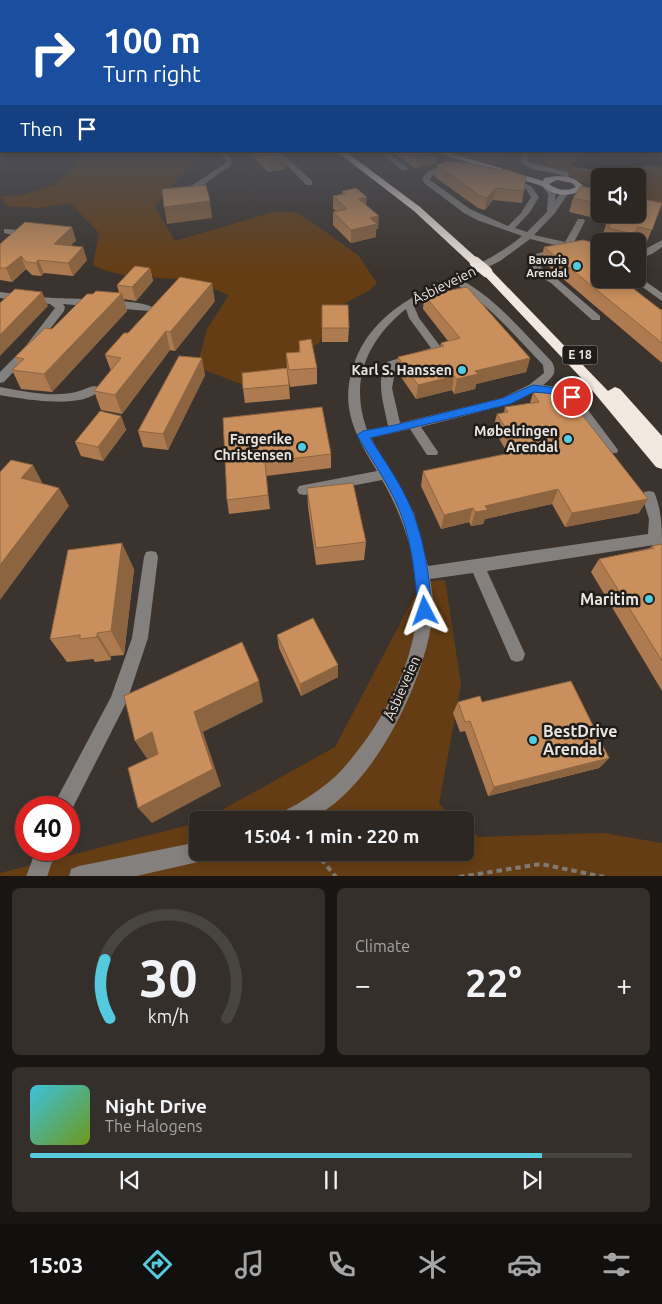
<!DOCTYPE html>
<meta charset="utf-8">
<style>
body{margin:0;font-family:Ubuntu,sans-serif;background:#342f2a;color:#f1f3f6;height:100vh;display:flex;flex-direction:column;font-size:19px;white-space:nowrap}
*{box-sizing:border-box;margin:0}
p{font-size:16px;color:#a6a5a5}
.icon{flex:none;width:28px;height:28px;fill:none;stroke:currentColor;stroke-width:2;stroke-linecap:round;stroke-linejoin:round}
.map{position:relative;height:876px;overflow:hidden}
.sheet{display:flex;flex-direction:column;gap:12px;padding:12px;background:#181513;flex:1}
.sheet>*{flex:none}
.hud{position:absolute;left:0px;top:0px;width:662px;height:152px;box-shadow:0 2px 12px #0003,0 0 0 1px #484440;background:#1a4fa0;color:#fff;overflow:hidden}
.buttons{position:absolute;left:591px;top:168px;display:grid;gap:10px}
.buttons a{display:grid;place-items:center;width:55px;height:55px;border-radius:8px;background:#2c2722;box-shadow:0 2px 12px #0003,0 0 0 1px #484440;font-size:25px}
.speed{position:absolute;left:15px;top:796px;display:flex;gap:10px;font-size:25px;font-weight:700;text-align:center}
.speed>*{display:grid;place-content:center;width:65px;height:65px;border-radius:50%;background:#2c2722;box-shadow:0 2px 12px #0003,0 0 0 1px #484440;line-height:1}
.speed .limit{border:8px solid #d22;background:#fff;color:#111}
.pin{position:absolute;display:grid;place-items:center;width:42px;height:42px;color:#fff;margin:-21px;border:2px solid #fff;border-radius:50%;box-shadow:0 1px 5px #0007}
.me{position:absolute;width:55px;margin:-28px;rotate:356deg;stroke-linejoin:round;filter:drop-shadow(0 0 4px #0008)}
.turn{display:flex;align-items:center;gap:18px;height:105px;padding:0 20px;font-size:22px}
.turn .icon{width:65px;height:65px;stroke-width:2.5}
.turn b{display:block;font-size:35px;line-height:42px}
.then{display:flex;align-items:center;height:48px;padding:0 20px;background:#0003;gap:10px;font-size:19px}
.big{font-size:38px;font-weight:700;line-height:1.1}
.sheet .tile{flex:1;display:flex;flex-direction:column;justify-content:center;gap:8px;min-width:0;padding:0 18px;border-radius:8px;background:#342f2a}
.sheet .dial{align-items:center;gap:0}
.dial svg{height:130px;overflow:visible;fill:none;stroke:#484440;stroke-width:7;stroke-linecap:round;text-anchor:middle}
.dial text{fill:#f1f3f6;stroke:none}
.song{display:flex;align-items:center;gap:15px}
.cover{width:60px;height:60px;border-radius:8px;background:linear-gradient(135deg,hsl(190 70% 55%),hsl(80 70% 35%))}
.played{height:5px;border-radius:2px;background:linear-gradient(90deg,#55cadf 85%,#484440 85%)}
.keys{display:flex;justify-content:space-around;direction:ltr}
.heat{display:flex;justify-content:space-between;align-items:center;font-size:28px;direction:ltr}
.sheet .tiles{flex:1;display:grid;gap:12px;grid-template-columns:1fr 1fr}
.tile:last-child{grid-column:span 2}
.trip{position:absolute;left:189px;top:811px;width:285px;height:50px;border-radius:8px;background:#2c2722;box-shadow:0 2px 12px #0003,0 0 0 1px #484440;font-weight:700;line-height:50px;text-align:center}
.menu{display:flex;height:80px;justify-content:space-around;align-items:center;background:#12100e;color:#a6a5a5}
.menu .icon{width:35px;height:35px}
.menu .on{color:#55cadf}
.menu b{font-size:22px;color:#f1f3f6}
.map>svg:first-child{display:block}
.green{fill:#653d14}
.water{fill:#251405}
.lines{fill:none;stroke-linecap:round;stroke-linejoin:round}
.path-far1{stroke:#807a75;stroke-width:1;stroke-dasharray:2.5 1;stroke-linecap:butt}
.path{stroke:#807a75;stroke-width:4;stroke-dasharray:5.5 4;stroke-linecap:butt}
.minor{fill:#84807d;fill-rule:evenodd}
.major{fill:#d2cac4;fill-rule:evenodd}
.highway{fill:#f1e8e0;fill-rule:evenodd}
.highway-bridge{stroke:#f1e8e0;stroke-width:11}
.wall{fill:#ad7b4f}
.shaded-wall{fill:#8d6440}
.building{fill:#c98f5c;stroke:#8d6440}
.route{fill:#1a73e8;stroke:#114b97}
.poi-dot{fill:#55cadf;stroke:#1f1c19;stroke-width:2}
.labels{text-anchor:middle;stroke-width:5;stroke-linejoin:round;paint-order:stroke}
.far-poi-label{font-size:11px;font-weight:bold;fill:#e9e5e1;stroke:#1f1c19;text-anchor:end}
.shield{fill:#1f1c19;stroke:#aca9a5;stroke-width:1}
.shield-label{font-size:12px;font-weight:bold;fill:#e9e5e1}
.street-label{font-size:14px;fill:#e9e5e1;stroke:#1f1c19}
.poi-label{font-size:14px;font-weight:bold;fill:#e9e5e1;stroke:#1f1c19;text-anchor:end}
.near-poi-label{font-size:16px;font-weight:bold;fill:#e9e5e1;stroke:#1f1c19;text-anchor:end}
</style>
<div class="map">
<svg width="662" height="877" viewBox="0 0 662 877">
<rect width="100%" height="100%" fill="#3b342e"/>
<path class="green" d="M77,151H202L155,206L175,241L276,211L299,213L358,255L377,283L370,290L340,306L320,342L272,376L246,386L197,367L207,329L229,295C215,290 199,282 185,280C153,276 122,280 93,265L99,233L70,203L37,208L7,206L0,196L23,195L59,183L76,165Z
M439,151H508L502,166L463,159Z
M530,151H588L572,163L581,169L631,165L662,166V206L638,199V176H600V188L548,171L540,154Z
M445,580L461,684L439,804L457,820H204L335,747L422,582Z
M197,823L198,852H465V826L479,837L604,833L662,843V877H0V873Z"/>
<path class="water" d="M662,148V166C634,163 597,174 572,166V163L588,151H661Z"/>
<g class="lines">
<path class="path-far1" d="M572,168L595,172L611,170L629,172L654,166"/>
<path class="path" d="M315,852L336,877
M459,877L541,864L604,877"/>
<path class="minor" d="M218,151H225L232,160L231,165L188,196H182V192L226,163V160Z
M273,151H280L312,181V185H306Z
M379,151H387L409,169L402,171Z
M523,151L529,152L527,160L530,163L568,172L569,178L562,180L561,175C547,170 531,173 520,161Z
M441,167L452,166L456,168L440,171L431,177L430,180L470,209L508,226L521,213L531,197L526,189L507,180L511,178L531,186L539,197L530,212L515,228L527,232L547,212L548,194L543,187L544,185H550L556,194L555,201L562,190L569,192L555,213L534,235L565,242L578,219H584L585,221L573,244L600,250V256L570,248L568,252L538,259L537,261L545,272L557,279L600,316V320H592L551,283L539,276L528,261L532,255L563,247L530,239L500,261L462,280C497,300 523,332 552,362C558,373 552,378 543,385L556,387L576,394L618,450L617,453H607L568,400L554,395L534,392L510,404L421,427L438,452L437,455H427L410,429L371,438L414,513L428,566L648,534L649,519L642,496L644,492L649,491L654,492C662,510 662,529 662,548L654,545L487,571L525,654L523,660L517,662L511,660L473,573L430,579C432,591 434,602 433,613C426,680 373,790 310,819C302,822 289,820 280,820C281,818 281,815 283,813C286,809 294,806 299,803C312,795 325,786 336,776C377,733 413,671 417,611C420,567 404,517 382,480L304,495L299,494L297,490L299,486L304,485L377,471C355,435 339,406 354,364C380,289 468,282 522,236L477,220L464,213L424,183L422,178L429,171ZM454,283C489,304 515,336 543,365L544,373L529,385L502,398L400,423L392,388L396,366L442,352L443,350L419,318L413,304ZM406,309L409,318L431,348L387,362C375,382 384,404 388,426L367,430C349,381 367,340 406,309Z
M4,229L19,230L23,233L21,238L0,255V247L14,235L4,233Z
M662,240V247L652,254L638,259V253Z
M638,276L662,293V301L634,281L633,279H638Z
M0,292C18,294 36,297 54,298C72,299 143,299 154,308L149,311L63,304L65,307L64,311L33,351L4,382L0,383V372L25,347L55,308L50,304L0,298Z
M94,386L98,387L100,390C83,410 23,399 0,395V387C23,391 47,397 71,393C79,392 86,388 94,386Z
M151,551L156,552L158,557L148,638L127,701L69,815V808H52L111,697L132,638L144,557L146,552Z
M198,842V852H208L205,859L198,862L132,877H69L71,869L79,866Z
M36,850H56L47,877H26Z"/>
<path class="major" d="M432,151H443L543,181L544,178C559,175 574,175 584,187C572,199 554,196 542,186ZM557,180L572,183L576,187C566,192 557,190 549,184Z"/>
<path class="highway" d="M336,151H345L420,207L479,260L480,262L479,264H471L414,211Z
M487,269L491,270L608,391L615,387L620,389L662,436V469L656,467L586,383L483,274L482,272Z"/>
<path class="highway-bridge" d="M475,262L487,272"/>
</g>
<path class="wall" d="M252,151H279L286,169L268,172L252,155Z
M391,151H438L436,163L415,168Z
M437,165L524,191L522,203L493,200L485,210L478,208L435,177Z
M600,190V214H638L662,204L646,244L638,242V241H603L606,235L603,234L607,221L569,212L573,198Z
M342,191L366,205L378,229H376V237L351,243L333,225V212L336,211L333,209V196L342,194Z
M76,240L70,246L87,260L73,276L44,273L41,276L32,275L26,269L12,282L0,280V244Z
M544,247L600,279L661,310L662,309V363L541,260Z
M150,268L153,281L136,301L124,299L127,311L52,392L21,389L12,370L18,364L15,357L52,329L93,294L119,293L117,285Z
M424,295L530,358L526,372L476,384L475,389L454,394L452,390L416,399L397,371L398,357L440,347L441,343L448,341L423,309Z
M215,301L175,351L170,350L122,414L101,410L94,391L111,371L105,355L128,333Z
M322,305L349,328L348,342H322Z
M299,341L317,368V384L290,387L287,369L286,353L299,352Z
M205,375L168,450L143,447L138,431Z
M289,385L290,399L245,403L243,389Z
M533,393L639,513L565,527L552,504L485,519L483,524L471,526L469,522L441,529L421,486L423,471L508,454L493,428L497,414L504,413L505,407L530,403Z
M121,416L126,430L103,461L81,456L75,442Z
M223,418L331,454V468L266,476L270,509L229,514L227,500Z
M307,488L366,542L364,560L316,565L308,507Z
M662,544V691L591,572L599,559L650,548L652,546Z
M134,569L124,655L111,656V660L95,662L93,659L67,662L50,639Z
M277,635L338,677L301,696L279,648Z
M458,702H482L609,758L599,768L488,796L465,731L460,732L453,713Z"/>
<path class="shaded-wall" d="M438,151L436,163L415,168L416,156Z
M285,157L286,169L268,172V160Z
M496,188L493,200L485,210L487,198Z
M367,197L366,210L359,199Z
M210,201L212,218L167,224L164,207Z
M379,216L378,229H376V237L351,243V230L370,218Z
M72,227L76,240L59,257L54,244Z
M83,247L87,260L73,276L68,263Z
M21,256L26,269L12,282L6,268Z
M38,260L44,273L41,276L36,263Z
M150,268L153,281L136,301L132,287Z
M212,283L215,301L175,351L170,332Z
M42,292L48,306L0,356V335Z
M122,293L127,311L52,392L44,374Z
M166,331L170,350L122,414L115,395Z
M202,358L205,375L168,450L163,434Z
M530,358L526,372L476,384L475,389L454,394L457,379L475,371Z
M454,376L452,390L416,399L418,385Z
M121,416L126,430L103,461L98,447Z
M33,465L43,484L32,497L21,478Z
M59,488L69,506L0,600V565Z
M558,489L552,504L485,519L483,524L471,526L475,512L485,506Z
M648,499L639,513L565,527L572,513Z
M473,508L469,522L441,529L444,515Z
M122,543L134,569L124,655L111,631Z
M97,633L111,656V660L97,637Z
M338,665V677L301,696L300,684Z
M259,681L263,702L203,732L221,786L152,823L138,808L194,712Z
M152,732L164,752L148,760L135,741Z
M609,758L599,768L488,796L494,787Z"/>
<path class="building" d="M259,151H279L285,157L268,160Z
M409,151H437L416,156Z
M447,161L463,162L501,170H508L526,176L524,191L496,188L487,198L480,196L437,165Z
M206,185L210,201L164,207L162,189Z
M581,186L600,190V204L573,198Z
M356,188L367,197L359,199L379,216L370,218L377,224L351,230L333,212L347,209L333,196L345,194L342,191Z
M638,198L662,203L652,230L638,227L634,234L608,228L612,221L608,220L611,214H638Z
M25,222L72,227L54,244L83,247L68,263L38,260L36,263L26,262L21,256L6,268H0V244Z
M583,240L600,244V279H621L661,310L662,309V343L544,247Z
M135,266L150,268L132,287L117,285Z
M180,277L212,283L170,332L166,331L115,395L94,391L121,358L105,355L107,352L124,333H128Z
M467,287L530,358L475,371L478,374L457,379L454,376L418,385L398,357L444,346L441,343L460,338L424,295Z
M15,289L42,292L0,335V303Z
M96,291L122,293L44,374L12,370L24,359L15,357L45,328L52,329L87,294H93Z
M322,305H348L349,328H322Z
M311,339L317,368L289,370L286,353L300,352L299,341Z
M179,356L202,358L163,434L138,431Z
M287,368L289,385L243,389L242,373Z
M562,389L648,499L572,513L558,489L485,506L488,510L475,512L473,508L444,515L423,471L520,451L497,414L508,412L505,407L539,402L533,393Z
M322,407L331,454L265,462L268,495L227,500L223,418Z
M100,411L121,416L98,447L75,442Z
M11,460L33,465L21,478L59,488L0,565V472Z
M353,483L366,542L316,548L307,488Z
M122,543L111,631L97,633V637L80,639V635L50,639L68,550Z
M662,544V661L599,559L654,548L652,546Z
M313,618L338,665L300,684L277,635Z
M242,642L259,681L194,712L213,769L138,808L128,768L158,754L152,732L135,741L124,696Z
M571,681L609,758L494,787L470,721L465,722L458,702L480,696L482,702Z"/>
<linearGradient id="sky" x2="0" y2="1"><stop stop-color="#201d19"/><stop offset="0.55" stop-color="#4f5057"/><stop offset="1" stop-color="#4f5057" stop-opacity="0"/></linearGradient>
<rect width="662" height="271" fill="url(#sky)"/>
<path class="route" d="M533,385L556,388L576,394L577,397L572,400L555,394L534,392L510,404L370,438C384,460 401,484 411,508C425,541 429,576 432,611L430,615L425,617L420,615L418,611C415,576 412,541 399,509C388,483 371,459 357,435L363,431L395,425L503,398Z"/>
<g class="poi-dot">
<circle cx="577" cy="266" r="5"/>
<circle cx="462" cy="370" r="5"/>
<circle cx="568" cy="439" r="5"/>
<circle cx="302" cy="447" r="5"/>
<circle cx="649" cy="599" r="5"/>
<circle cx="533" cy="740" r="5"/>
</g>
<g class="labels">
<g class="far-poi-label">
<text x="567" y="264">Bavaria<tspan x="567" dy="13">Arendal</tspan></text>
</g>
<rect class="shield" x="562.5" y="345.5" width="35" height="19" rx="4"/>
<g class="shield-label">
<text x="580" y="359">E 18</text>
</g>
<g class="street-label">
<text transform="translate(444 285) rotate(-26)" y="5">Åsbieveien</text>
<text transform="translate(402 688) rotate(-66)" y="5">Åsbieveien</text>
</g>
<g class="poi-label">
<text x="452" y="375">Karl S. Hanssen</text>
<text x="558" y="436">Møbelringen<tspan x="558" dy="16">Arendal</tspan></text>
<text x="292" y="444">Fargerike<tspan x="292" dy="16">Christensen</tspan></text>
</g>
<g class="near-poi-label">
<text x="639" y="605">Maritim</text>
<text x="543" y="737" text-anchor="start">BestDrive<tspan x="543" dy="18">Arendal</tspan></text>
</g>
</g>
</svg>
<div class="buttons">
<a><svg class="icon" aria-label="sound" viewBox="0 0 24 24"><path d="M4 9h4l5-4v14l-5-4H4zM17 9q2 3 0 6"/></svg></a>
<a><svg class="icon" aria-label="search" viewBox="0 0 24 24"><circle cx="10" cy="10" r="6"/><path d="M15 15l6 6"/></svg></a>
</div>
<div class="speed"><div class="limit">40</div></div>
<div class="pin" style="left:572px;top:397px;background:#d93025"><svg class="icon" aria-label="arrive" viewBox="0 0 24 24"><path d="M6 21V4h12l-3 4 3 4H6"/></svg></div>
<svg class="me" style="left:425px;top:611px" viewBox="-20 -20 40 40"><path d="M0-17L14 15 0 8-14 15z" fill="#1a73e8" stroke="#fff" stroke-width="4"/></svg>
<div class="trip">15:04 · 1 min · 220 m</div>
<div class="hud">
<div class="turn"><svg class="icon" aria-label="right" viewBox="0 0 24 24"><path d="M7 20v-9h11M14 6l5 5-5 5"/></svg><div><b>100 m</b>Turn right</div></div>
<div class="then">Then<svg class="icon" aria-label="arrive" viewBox="0 0 24 24"><path d="M6 21V4h12l-3 4 3 4H6"/></svg></div>
</div>
</div>
<section class="sheet">
<div class="tiles">
<div class="tile dial"><svg viewBox="0 0 100 80">
<path d="M14 69A42 42 0 1 1 86 69"/>
<path d="M14 69A42 42 0 0 1 11 33" stroke="#55cadf"/>
<text x="50" y="56" font-size="32" font-weight="700">30</text>
<text x="50" y="72" font-size="11">km/h</text>
</svg></div>
<div class="tile"><p>Climate</p>
<div class="heat"><a>−</a><b class="big">22°</b><a>+</a></div>
</div>
<div class="tile">
<div class="song"><i class="cover"></i><div><b>Night Drive</b><p>The Halogens</p></div></div>
<div class="played"></div>
<div class="keys"><svg class="icon" aria-label="previous" viewBox="0 0 24 24"><path d="M18 5L8 12l10 7zM5 5v14"/></svg><svg class="icon" aria-label="pause" viewBox="0 0 24 24"><path d="M8 5v14M16 5v14"/></svg><svg class="icon" aria-label="next" viewBox="0 0 24 24"><path d="M6 5l10 7-10 7zM19 5v14"/></svg></div>
</div>
</div>
</section>
<nav class="menu">
<b>15:03</b>
<svg class="icon on" aria-label="directions" viewBox="0 0 24 24"><path d="M12 3l9 9-9 9-9-9zM9 14v-3h6M13 9l2 2-2 2"/></svg>
<svg class="icon" aria-label="music" viewBox="0 0 24 24"><path d="M9 18V5l10-2v13"/><circle cx="6" cy="18" r="3"/><circle cx="16" cy="16" r="3"/></svg>
<svg class="icon" aria-label="phone" viewBox="0 0 24 24"><path d="M5 4h4l2 5-3 2q2 4 5 5l2-3 5 2v4C11 20 4 13 5 4z"/></svg>
<svg class="icon" aria-label="climate" viewBox="0 0 24 24"><path d="M12 3v18M4 7l16 10M4 17L20 7"/></svg>
<svg class="icon" aria-label="car" viewBox="0 0 24 24"><path d="M5 17H2v-5l4-1 3-4h7l3 4 3 1v5h-3M9 17h6M6 11h13"/><circle cx="7" cy="17" r="2"/><circle cx="17" cy="17" r="2"/></svg>
<svg class="icon" aria-label="filters" viewBox="0 0 24 24"><path d="M4 7h16M4 17h16"/><circle cx="9" cy="7" r="2"/><circle cx="15" cy="17" r="2"/></svg>
</nav>
